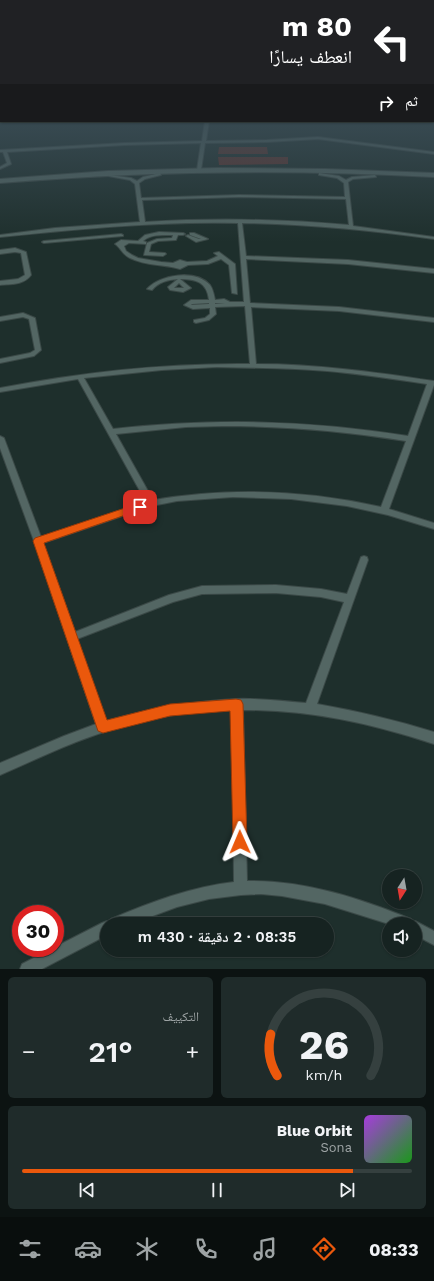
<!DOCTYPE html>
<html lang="ar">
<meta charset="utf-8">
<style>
body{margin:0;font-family:"Work Sans","Noto Naskh Arabic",sans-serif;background:#1f2b2a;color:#f1f3f6;direction:rtl;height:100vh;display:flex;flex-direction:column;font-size:15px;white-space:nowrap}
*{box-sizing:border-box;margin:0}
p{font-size:13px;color:#9ea4a5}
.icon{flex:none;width:22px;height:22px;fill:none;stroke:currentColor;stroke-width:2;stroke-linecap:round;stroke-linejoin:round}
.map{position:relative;height:969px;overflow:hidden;direction:ltr}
.sheet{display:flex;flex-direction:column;gap:8px;padding:8px;background:#0c1312;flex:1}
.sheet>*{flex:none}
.banner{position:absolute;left:0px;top:0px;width:434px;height:122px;box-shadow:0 1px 3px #0004,0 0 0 1px #35403f;direction:rtl;background:#202124;color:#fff;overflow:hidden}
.needle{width:26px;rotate:191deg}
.fabs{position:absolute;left:382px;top:869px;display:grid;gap:8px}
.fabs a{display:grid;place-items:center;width:40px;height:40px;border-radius:50%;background:#162321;box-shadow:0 1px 3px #0004,0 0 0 1px #35403f;font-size:20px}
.speed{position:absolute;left:12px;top:905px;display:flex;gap:8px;font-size:20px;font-weight:700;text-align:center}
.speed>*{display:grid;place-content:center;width:52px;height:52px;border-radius:50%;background:#162321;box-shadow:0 1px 3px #0004,0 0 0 1px #35403f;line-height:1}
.speed .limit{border:6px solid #d22;background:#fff;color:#111}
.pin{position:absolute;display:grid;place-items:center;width:34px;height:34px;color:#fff;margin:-17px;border-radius:8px;box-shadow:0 2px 6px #0006}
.me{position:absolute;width:44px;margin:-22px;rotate:359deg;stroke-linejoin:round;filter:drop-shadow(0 0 3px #0008)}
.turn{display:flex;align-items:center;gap:14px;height:84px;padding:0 16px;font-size:18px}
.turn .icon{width:52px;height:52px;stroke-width:2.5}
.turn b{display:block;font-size:28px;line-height:34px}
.then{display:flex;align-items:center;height:38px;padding:0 16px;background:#0003;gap:8px;font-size:15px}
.big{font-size:30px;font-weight:600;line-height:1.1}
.sheet .widget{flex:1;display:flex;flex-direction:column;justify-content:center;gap:6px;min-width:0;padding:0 14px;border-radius:6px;background:#1f2b2a}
.sheet .dial{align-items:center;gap:0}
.dial svg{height:104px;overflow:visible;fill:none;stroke:#35403f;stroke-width:7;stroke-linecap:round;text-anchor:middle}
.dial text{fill:#f1f3f6;stroke:none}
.song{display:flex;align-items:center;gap:12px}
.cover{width:48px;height:48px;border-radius:6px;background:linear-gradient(135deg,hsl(280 70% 55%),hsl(120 70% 35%))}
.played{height:4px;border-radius:2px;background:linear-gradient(90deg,#ea580c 85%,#35403f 85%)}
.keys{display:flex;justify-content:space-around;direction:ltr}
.heat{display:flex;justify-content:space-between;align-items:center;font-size:22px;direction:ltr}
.sheet .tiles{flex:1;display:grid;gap:8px;grid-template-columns:1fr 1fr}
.widget:last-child{grid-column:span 2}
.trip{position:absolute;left:100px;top:917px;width:234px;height:40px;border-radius:20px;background:#162321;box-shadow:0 1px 3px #0004,0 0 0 1px #35403f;font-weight:600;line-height:40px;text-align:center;direction:rtl}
.dock{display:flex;height:64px;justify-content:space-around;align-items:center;background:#090e0d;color:#9ea4a5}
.dock .icon{width:28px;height:28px}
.dock .selected{color:#ea580c}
.dock b{font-size:18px;color:#f1f3f6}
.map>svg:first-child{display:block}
.green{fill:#61312c}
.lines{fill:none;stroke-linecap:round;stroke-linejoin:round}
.street-casing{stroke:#3b4947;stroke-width:2}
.secondary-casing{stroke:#3b4947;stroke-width:2}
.street{fill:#536663;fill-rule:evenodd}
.secondary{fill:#536663;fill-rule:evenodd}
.route{fill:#ea580c;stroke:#983908}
</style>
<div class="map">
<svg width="434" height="969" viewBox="0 0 434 969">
<rect width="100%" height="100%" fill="#1e2f2c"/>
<path class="green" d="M219,147H267L268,154H218Z
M218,157H288V164L219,165Z"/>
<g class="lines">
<defs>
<path id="street" d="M205,121H209L206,141L267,140L318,137L434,152V154L318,139L267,142L205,143L201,170L199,171L197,170L201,143L125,145L7,152L11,164L0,169V167L7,163L3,152H0V150L125,143L202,141Z
M160,173L161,175L145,179L139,183L141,198L239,195L345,197L344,183L337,178L319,175V173L339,176L346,180L352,177L375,175L376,177L353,179L348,182L353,226L434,237V239C370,230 307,224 242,223L246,256L348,260L434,269V273L348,264L246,259L250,303L339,307L434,318V322L339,311L251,307L256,364C316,364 375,372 434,381V385L389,509L434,523V529L388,515L347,506L291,499L233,497L177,501L152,506L43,543L75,632L169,595L202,586L276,585L321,589L347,594L361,557L364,556L367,557L368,560L317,704C357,711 395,720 434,732V744C369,723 311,710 243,710L247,881C304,880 359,898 411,919L412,922L415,921L434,931V945L415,935V924H389L325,904L282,896L261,894L241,895L209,899L177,907L131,924H107V935L42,969H20L22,964L102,923L107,921L110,922L111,919C151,902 191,887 234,882L232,710C179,710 125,723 76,742C50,752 26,764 0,775V763L64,736L96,724L34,541L0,448V436L4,438L41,537L146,502L78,379L0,392V388C83,372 165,363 250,364L245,306L215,307L216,314L209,320L196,323L194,322V320L205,318L210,314V308L193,309L184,305L191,300H209C207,282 196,279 180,279L191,288L183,292L170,290L168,287L178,279C167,280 159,282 152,290L147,289C160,274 196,269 210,285C213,289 214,295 215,300L224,299L230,302H244L238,223C158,221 79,229 0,237V235L55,228L140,222L135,184L130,180L108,176L110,175L131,178L137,181L143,177ZM239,197L346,199L349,225C281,219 213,218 145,222L142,200ZM179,283L184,288H174ZM209,303V304L191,305L192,304ZM215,303H225L215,304ZM217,367C253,368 290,368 327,371C361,374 394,379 427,384L408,436C307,420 214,418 113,429L84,378L162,370ZM223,426C285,426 345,431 406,441L381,507C306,490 230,487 153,500L116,434L186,427ZM276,593L321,597L344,602L306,703C283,701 259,698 236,699C192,701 149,709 106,721L77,639L173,602L202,594Z
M159,232L183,233L185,234L183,235H178L176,240L158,241L151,244L149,252L165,253L166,254L163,256L144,255L147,243L157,239L172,238L173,235C162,235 151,234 143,241L146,242V244L129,243L124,246L126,251L132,255L138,258L161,262L173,263L180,260L187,262L207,261L218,256L214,253L219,252L235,264L237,294L232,293L229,265L221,259L208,264L188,265L180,269C164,264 146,266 130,258C123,255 120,247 115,244L121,240L138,241L145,235Z
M190,233H194L208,239L196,242L186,236L188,235L199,239H201L190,235Z
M121,234L123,235V236L44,243L42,242L44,241Z
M15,248L26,252L31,275C24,285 11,284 0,285V281L18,279L25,275L21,253L15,252L0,254V250Z
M23,313L35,318L41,350L34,356L0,363V359L30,353L35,350L29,319L23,317L0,321V317Z"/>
<path id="secondary" d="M217,168L325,169L434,173V177C289,169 145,171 0,183V179L108,171Z"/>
</defs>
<use href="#street" class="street-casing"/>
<use href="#secondary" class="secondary-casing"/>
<use href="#street" class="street"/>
<use href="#secondary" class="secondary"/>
</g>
<linearGradient id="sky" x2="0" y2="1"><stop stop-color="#101a18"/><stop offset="0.44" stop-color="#3b4d56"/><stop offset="1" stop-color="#3b4d56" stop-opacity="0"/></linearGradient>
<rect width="434" height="242" fill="url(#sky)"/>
<path class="route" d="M140,503L143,504V509L44,543L107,720L170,704L236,699L241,700L243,704L247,842L245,847L240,849L235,847L233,842L230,711L170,716L103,733L98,731L33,541L35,538Z"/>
</svg>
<div class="fabs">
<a><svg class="needle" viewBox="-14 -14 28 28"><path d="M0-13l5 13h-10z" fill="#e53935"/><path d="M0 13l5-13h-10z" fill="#9ea4a5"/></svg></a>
<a><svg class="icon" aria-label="sound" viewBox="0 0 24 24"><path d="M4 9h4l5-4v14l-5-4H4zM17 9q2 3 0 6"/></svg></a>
</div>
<div class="speed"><div class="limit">30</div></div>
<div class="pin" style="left:140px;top:507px;background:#d93025"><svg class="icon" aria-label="arrive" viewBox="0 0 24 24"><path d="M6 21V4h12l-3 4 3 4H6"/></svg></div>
<svg class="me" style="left:240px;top:842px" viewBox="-20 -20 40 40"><path d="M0-17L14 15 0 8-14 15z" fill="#ea580c" stroke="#fff" stroke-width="4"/></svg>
<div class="trip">08:35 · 2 دقيقة · 430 m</div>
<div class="banner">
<div class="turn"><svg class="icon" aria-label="left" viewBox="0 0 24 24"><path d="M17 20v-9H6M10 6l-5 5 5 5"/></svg><div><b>80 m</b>انعطف يسارًا</div></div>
<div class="then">ثم<svg class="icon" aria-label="right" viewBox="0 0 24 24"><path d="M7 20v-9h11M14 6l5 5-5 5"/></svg></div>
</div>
</div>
<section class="sheet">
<div class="tiles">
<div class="widget dial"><svg viewBox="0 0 100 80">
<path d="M14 69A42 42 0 1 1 86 69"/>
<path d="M14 69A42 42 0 0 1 9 37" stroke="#ea580c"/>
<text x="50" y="56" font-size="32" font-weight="700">26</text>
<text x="50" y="72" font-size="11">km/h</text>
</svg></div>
<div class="widget"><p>التكييف</p>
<div class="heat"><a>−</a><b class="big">21°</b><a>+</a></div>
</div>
<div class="widget">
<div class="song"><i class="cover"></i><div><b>Blue Orbit</b><p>Sona</p></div></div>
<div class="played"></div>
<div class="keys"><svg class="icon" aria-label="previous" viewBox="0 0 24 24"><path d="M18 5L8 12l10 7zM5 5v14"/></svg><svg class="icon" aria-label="pause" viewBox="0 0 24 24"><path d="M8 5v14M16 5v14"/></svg><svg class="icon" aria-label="next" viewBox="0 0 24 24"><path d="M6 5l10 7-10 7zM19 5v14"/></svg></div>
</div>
</div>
</section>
<nav class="dock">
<b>08:33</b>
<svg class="icon selected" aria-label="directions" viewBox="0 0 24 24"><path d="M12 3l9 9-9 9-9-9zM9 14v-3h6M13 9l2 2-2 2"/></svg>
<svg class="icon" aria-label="music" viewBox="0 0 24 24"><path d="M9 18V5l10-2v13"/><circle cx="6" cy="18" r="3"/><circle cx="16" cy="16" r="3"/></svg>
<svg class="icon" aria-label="phone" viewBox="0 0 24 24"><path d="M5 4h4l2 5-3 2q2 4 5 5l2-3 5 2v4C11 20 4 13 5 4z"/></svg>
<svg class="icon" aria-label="climate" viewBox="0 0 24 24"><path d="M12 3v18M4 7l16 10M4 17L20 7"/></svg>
<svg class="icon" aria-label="car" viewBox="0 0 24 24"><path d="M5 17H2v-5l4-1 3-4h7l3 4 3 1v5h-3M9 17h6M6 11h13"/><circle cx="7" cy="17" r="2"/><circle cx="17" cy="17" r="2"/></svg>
<svg class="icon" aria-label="filters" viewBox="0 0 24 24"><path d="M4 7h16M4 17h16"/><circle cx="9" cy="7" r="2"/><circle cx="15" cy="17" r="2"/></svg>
</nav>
